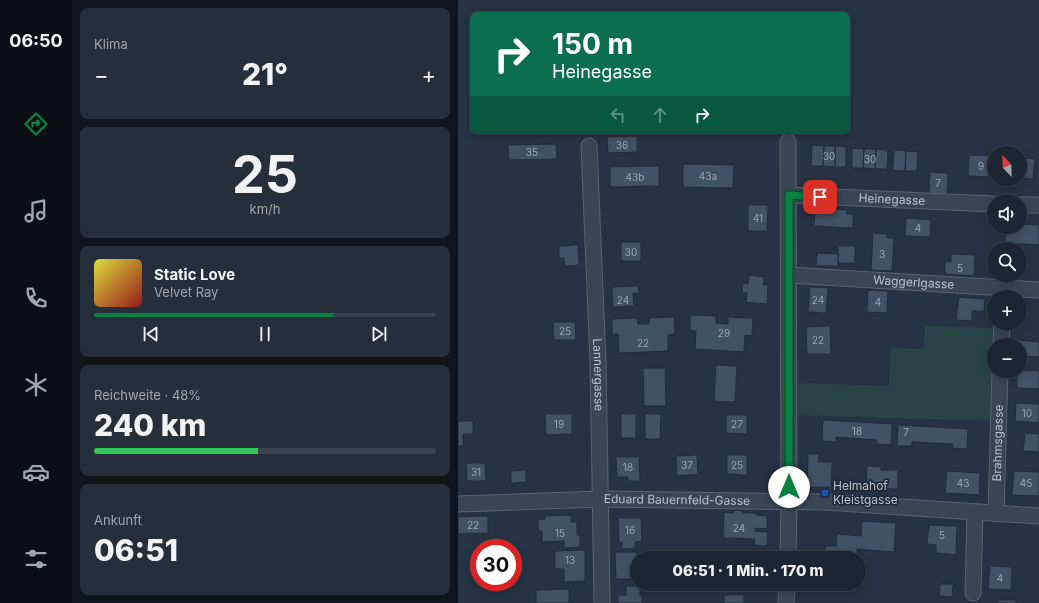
<!DOCTYPE html>
<html lang="de">
<meta charset="utf-8">
<style>
body{margin:0;font-family:Inter,sans-serif;background:#252e3b;color:#f1f3f6;height:100vh;display:flex;flex-direction:column;font-size:15px;white-space:nowrap}
*{box-sizing:border-box;margin:0}
p{font-size:13px;color:#a0a5ac}
.icon{flex:none;width:22px;height:22px;fill:none;stroke:currentColor;stroke-width:2;stroke-linecap:round;stroke-linejoin:round}
.map{position:relative;flex:1;overflow:hidden}
.details{display:flex;flex-direction:column;gap:8px;padding:8px;background:#0f151c;width:386px}
.details>*{flex:none}
.guide{position:absolute;left:12px;top:12px;width:380px;height:122px;border-radius:8px;box-shadow:0 2px 10px #0003,0 0 0 1px #3a434e;background:#0b6e4f;color:#fff;overflow:hidden}
.needle{width:26px;rotate:337deg}
.controls{position:absolute;left:529px;top:146px;display:grid;gap:8px}
.controls a{display:grid;place-items:center;width:40px;height:40px;border-radius:50%;background:#1c2633;box-shadow:0 2px 10px #0003,0 0 0 1px #3a434e;font-size:20px}
.speed{position:absolute;left:12px;top:539px;display:flex;gap:8px;font-size:20px;font-weight:700;text-align:center}
.speed>*{display:grid;place-content:center;width:52px;height:52px;border-radius:50%;background:#1c2633;box-shadow:0 2px 10px #0003,0 0 0 1px #3a434e;line-height:1}
.speed .limit{border:6px solid #d22;background:#fff;color:#111}
.pin{position:absolute;display:grid;place-items:center;width:34px;height:34px;color:#fff;margin:-17px;border-radius:8px;box-shadow:0 2px 6px #0006}
.me{position:absolute;width:44px;margin:-22px;rotate:0deg;stroke-linejoin:round;filter:drop-shadow(0 0 3px #0008)}
.turn{display:flex;align-items:center;gap:14px;height:84px;padding:0 16px;font-size:18px}
.turn .icon{width:52px;height:52px;stroke-width:2.5}
.turn b{display:block;font-size:28px;line-height:34px}
.lanes{display:flex;align-items:center;height:38px;padding:0 16px;background:#0003;justify-content:center;gap:20px;direction:ltr}
.lanes .off{opacity:.35}
.big{font-size:30px;font-weight:800;line-height:1.1}
.details .widget{flex:1;display:flex;flex-direction:column;justify-content:center;gap:6px;min-width:0;padding:0 14px;border-radius:8px;background:#252e3b}
.details .dial{align-items:center;gap:0}
.dial b{font-size:52px;line-height:1}
.song{display:flex;align-items:center;gap:12px}
.cover{width:48px;height:48px;border-radius:6px;background:linear-gradient(135deg,hsl(60 70% 55%),hsl(0 70% 35%))}
.played{height:4px;border-radius:2px;background:linear-gradient(90deg,#0b8043 70%,#3a434e 70%)}
.keys{display:flex;justify-content:space-around;direction:ltr}
.heat{display:flex;justify-content:space-between;align-items:center;font-size:22px;direction:ltr}
.charge{height:6px;border-radius:3px;background:linear-gradient(90deg,#34c759 48%,#3a434e 0)}
.trip{position:absolute;left:172px;top:551px;width:236px;height:40px;border-radius:20px;background:#1c2633;box-shadow:0 2px 10px #0003,0 0 0 1px #3a434e;font-weight:800;line-height:40px;text-align:center}
main{display:flex;flex:1;min-height:0}
.dock{display:flex;flex-direction:column;width:72px;justify-content:space-around;align-items:center;background:#0b0f14;color:#a0a5ac}
.dock .icon{width:28px;height:28px}
.dock .active{color:#0b8043}
.dock b{font-size:18px;color:#f1f3f6}
.map>svg:first-child{display:block}
.green{fill:#284345}
.building{fill:#415264;stroke:#212c3b}
.lines{fill:none;stroke-linecap:round;stroke-linejoin:round}
.street-casing{stroke:#596371;stroke-width:17}
.street{stroke:#3a4554;stroke-width:15}
.route-casing{stroke:#07532c;stroke-width:10}
.route{stroke:#0b8043;stroke-width:7}
.transit-dot{fill:#1a4fb4;stroke:#1f2a39;stroke-width:1.5}
.labels{text-anchor:middle;stroke-width:3.5;stroke-linejoin:round;paint-order:stroke}
.number-label{font-size:10px;fill:#9aa5b3}
.street-label{font-size:12px;fill:#b8c1cd;stroke:#1f2a39}
.poi-label{font-size:12px;fill:#b8c1cd;stroke:#1f2a39;text-anchor:start}
</style>
<main>
<nav class="dock">
<b>06:50</b>
<svg class="icon active" aria-label="directions" viewBox="0 0 24 24"><path d="M12 3l9 9-9 9-9-9zM9 14v-3h6M13 9l2 2-2 2"/></svg>
<svg class="icon" aria-label="music" viewBox="0 0 24 24"><path d="M9 18V5l10-2v13"/><circle cx="6" cy="18" r="3"/><circle cx="16" cy="16" r="3"/></svg>
<svg class="icon" aria-label="phone" viewBox="0 0 24 24"><path d="M5 4h4l2 5-3 2q2 4 5 5l2-3 5 2v4C11 20 4 13 5 4z"/></svg>
<svg class="icon" aria-label="climate" viewBox="0 0 24 24"><path d="M12 3v18M4 7l16 10M4 17L20 7"/></svg>
<svg class="icon" aria-label="car" viewBox="0 0 24 24"><path d="M5 17H2v-5l4-1 3-4h7l3 4 3 1v5h-3M9 17h6M6 11h13"/><circle cx="7" cy="17" r="2"/><circle cx="17" cy="17" r="2"/></svg>
<svg class="icon" aria-label="filters" viewBox="0 0 24 24"><path d="M4 7h16M4 17h16"/><circle cx="9" cy="7" r="2"/><circle cx="15" cy="17" r="2"/></svg>
</nav>
<section class="details">
<div class="widget"><p>Klima</p>
<div class="heat"><a>−</a><b class="big">21°</b><a>+</a></div>
</div>
<div class="widget dial"><b>25</b><p>km/h</p></div>
<div class="widget">
<div class="song"><i class="cover"></i><div><b>Static Love</b><p>Velvet Ray</p></div></div>
<div class="played"></div>
<div class="keys"><svg class="icon" aria-label="previous" viewBox="0 0 24 24"><path d="M18 5L8 12l10 7zM5 5v14"/></svg><svg class="icon" aria-label="pause" viewBox="0 0 24 24"><path d="M8 5v14M16 5v14"/></svg><svg class="icon" aria-label="next" viewBox="0 0 24 24"><path d="M6 5l10 7-10 7zM19 5v14"/></svg></div>
</div>
<div class="widget"><p>Reichweite · 48%</p><b class="big">240 km</b><div class="charge"></div></div>
<div class="widget"><p>Ankunft</p><b class="big">06:51</b></div>
</section>
<div class="map">
<svg width="581" height="603" viewBox="0 0 581 603">
<rect width="100%" height="100%" fill="#263344"/>
<path class="green" d="M467,326L536,328L533,421L335,415L336,383L431,386L433,348L466,349Z"/>
<path class="building" d="M179,136V152L150,153L149,137Z
M98,144L99,159L51,160L50,145Z
M354,145L366,146L365,166H353Z
M366,146H377V167L365,166Z
M377,146L388,147V167H377Z
M394,148L406,149L405,168H394Z
M406,149H418L417,169L405,168Z
M418,149L430,150L429,169H417Z
M436,150L448,151L447,171L435,170Z
M448,151L460,152L459,171H447Z
M511,155L536,156V177L510,176Z
M562,158L577,159L575,179L562,178Z
M225,164L276,165L275,188L225,187Z
M201,166V186L152,187V167Z
M472,172L490,173L489,194L471,193Z
M290,205H310L309,231H290Z
M374,209L389,210L388,214H395V228L356,226L357,212L374,213Z
M448,218L473,220L472,237L447,236Z
M562,224L581,225V245L547,243L548,227H562Z
M415,233L429,234V238H436L434,271L413,270Z
M163,242H183V261H163Z
M120,245L121,265L107,266L106,258H101V246Z
M380,246H397V263H380Z
M359,253L380,254V266H358Z
M493,254L517,255L516,276L487,274V261L493,262Z
M291,275L306,277L305,285H310L309,304L288,302L289,293H284L285,283L290,284Z
M542,275H561V281L541,279Z
M180,286L181,293H175L176,306L155,307L154,287Z
M352,287L370,288L368,313L350,312Z
M410,290L430,291L429,313L409,312Z
M501,297L527,299L526,311H514V321L498,320Z
M232,315L258,316V323L270,324V317L295,318L294,336L287,335L286,352L237,349L238,331L232,330Z
M216,317L217,334L210,335V351L161,353L160,334H154V319L179,318L180,324H191V318Z
M95,322H117L118,340H96Z
M372,326L373,354H349L348,327Z
M559,340L581,342V357L562,356V345H559Z
M258,365L279,366L277,402L256,401Z
M185,368H207L208,406H186Z
M562,370L581,371V389L559,388V371Z
M558,403L581,404V423L557,421Z
M87,414H114V434L88,435Z
M163,414H178V438H163Z
M187,414H203L202,439H187Z
M268,415H289V434L268,433Z
M365,420L434,424L433,445L419,444V440L378,437V442L364,441Z
M0,421H15V434H5V446H0Z
M440,425L510,429L509,449L494,448L495,444L454,442V446H439Z
M567,433L581,434V452L565,451Z
M350,454H361L360,462H374L373,487H349Z
M239,455L240,474L219,476L218,456Z
M269,455H289V475L269,474Z
M158,457H181L182,481H170V477H159Z
M8,463H27L28,481H9Z
M409,466L423,467V470H440V489L408,488Z
M68,470V482L53,483V471Z
M489,471L522,473L521,495L487,493Z
M556,471L581,472V496L554,495Z
M276,510L285,511V513H298V515L309,516V529L298,528L297,531L310,532L309,546L296,545L297,539L266,538V535H265L266,512L276,513Z
M113,515V522H119V535H122V547L106,548V541L84,542V531H80V519H87V516Z
M30,516V533L0,534V517Z
M160,518H183L184,541L177,542V548L164,549V542H161Z
M404,521L438,523L436,552L399,549V554L395,558L371,557L367,549L368,546H378L379,534L403,536Z
M471,525L499,526L498,555L478,553V545L469,544Z
M127,550V581L106,582V569H97V551Z
M157,552H179V579H158Z
M532,566L554,567L553,590L530,589Z
M55,576H57L58,586L46,587V582H55Z
M348,584H370V591L347,590Z
M482,584H495L494,597L481,596Z
M168,586H182V596H184V603H160V595H168Z
M111,589V603H78V590Z
M266,595H286V603H266Z
M540,600H558V603H540Z"/>
<g class="lines">
<defs>
<g id="street">
<path id="s1" d="M131,146L140,362L144,603"/>
<path id="s2" d="M331,195L536,204"/>
<path d="M562,205H581"/>
<path id="s3" d="M331,275L581,290"/>
<path d="M543,345L544,323"/>
<path id="s4" d="M0,504L143,499L367,502L581,516"/>
<path id="s5" d="M538,514L542,371"/>
<path d="M330,558L331,502L330,142"/>
<path d="M515,593L517,513"/>
<path d="M328,603L329,584"/>
</g>
</defs>
<use href="#street" class="street-casing"/>
<use href="#street" class="street"/>
</g>
<g class="lines">
<defs>
<path id="route" d="M331,487V195L362,197"/>
</defs>
<use href="#route" class="route-casing"/>
<use href="#route" class="route"/>
</g>
<rect class="transit-dot" x="363" y="489" width="8" height="8" rx="2"/>
<g class="labels">
<g class="number-label">
<text x="164" y="149">36</text>
<text x="74" y="156">35</text>
<text x="371" y="160">30</text>
<text x="412" y="163">30</text>
<text x="523" y="170">9</text>
<text x="250" y="180">43a</text>
<text x="177" y="181">43b</text>
<text x="480" y="187">7</text>
<text x="300" y="222">41</text>
<text x="460" y="232">4</text>
<text x="173" y="256">30</text>
<text x="424" y="258">3</text>
<text x="502" y="272">5</text>
<text x="165" y="304">24</text>
<text x="360" y="304">24</text>
<text x="420" y="306">4</text>
<text x="107" y="335">25</text>
<text x="266" y="337">29</text>
<text x="360" y="344">22</text>
<text x="185" y="347">22</text>
<text x="569" y="417">10</text>
<text x="101" y="428">19</text>
<text x="279" y="428">27</text>
<text x="399" y="435">18</text>
<text x="448" y="436">7</text>
<text x="229" y="469">37</text>
<text x="279" y="469">25</text>
<text x="170" y="471">18</text>
<text x="18" y="476">31</text>
<text x="505" y="487">43</text>
<text x="568" y="487">45</text>
<text x="15" y="529">22</text>
<text x="281" y="532">24</text>
<text x="172" y="534">16</text>
<text x="102" y="537">15</text>
<text x="484" y="539">5</text>
<text x="112" y="564">13</text>
<text x="542" y="582">4</text>
</g>
<g class="street-label">
<text dy="4" stroke="none"><textPath href="#s2" startOffset="103">Heinegasse</textPath></text>
<text dy="4" stroke="none"><textPath href="#s3" startOffset="125">Waggerlgasse</textPath></text>
<text dy="4" stroke="none"><textPath href="#s1" startOffset="229">Lannergasse</textPath></text>
<text dy="4" stroke="none"><textPath href="#s5" startOffset="71">Brahmsgasse</textPath></text>
<text dy="4" stroke="none"><textPath href="#s4" startOffset="219">Eduard Bauernfeld-Gasse</textPath></text>
</g>
<g class="poi-label">
<text x="375" y="490">Helmahof<tspan x="375" dy="14">Kleistgasse</tspan></text>
</g>
</g>
</svg>
<div class="controls">
<a><svg class="needle" viewBox="-14 -14 28 28"><path d="M0-13l5 13h-10z" fill="#e53935"/><path d="M0 13l5-13h-10z" fill="#a0a5ac"/></svg></a>
<a><svg class="icon" aria-label="sound" viewBox="0 0 24 24"><path d="M4 9h4l5-4v14l-5-4H4zM17 9q2 3 0 6"/></svg></a>
<a><svg class="icon" aria-label="search" viewBox="0 0 24 24"><circle cx="10" cy="10" r="6"/><path d="M15 15l6 6"/></svg></a>
<a>+</a>
<a>−</a>
</div>
<div class="speed"><div class="limit">30</div></div>
<div class="pin" style="left:362px;top:197px;background:#d93025"><svg class="icon" aria-label="arrive" viewBox="0 0 24 24"><path d="M6 21V4h12l-3 4 3 4H6"/></svg></div>
<svg class="me" style="left:331px;top:487px" viewBox="-20 -20 40 40"><circle r="19" fill="#fff"/><path d="M0-13L10 11 0 6-10 11z" fill="#0b8043"/></svg>
<div class="trip">06:51 · 1 Min. · 170 m</div>
<div class="guide">
<div class="turn"><svg class="icon" aria-label="right" viewBox="0 0 24 24"><path d="M7 20v-9h11M14 6l5 5-5 5"/></svg><div><b>150 m</b>Heinegasse</div></div>
<div class="lanes"><svg class="icon off" aria-label="left" viewBox="0 0 24 24"><path d="M17 20v-9H6M10 6l-5 5 5 5"/></svg><svg class="icon off" aria-label="ahead" viewBox="0 0 24 24"><path d="M12 20V5M6 11l6-6 6 6"/></svg><svg class="icon" aria-label="right" viewBox="0 0 24 24"><path d="M7 20v-9h11M14 6l5 5-5 5"/></svg></div>
</div>
</div>
</main>
